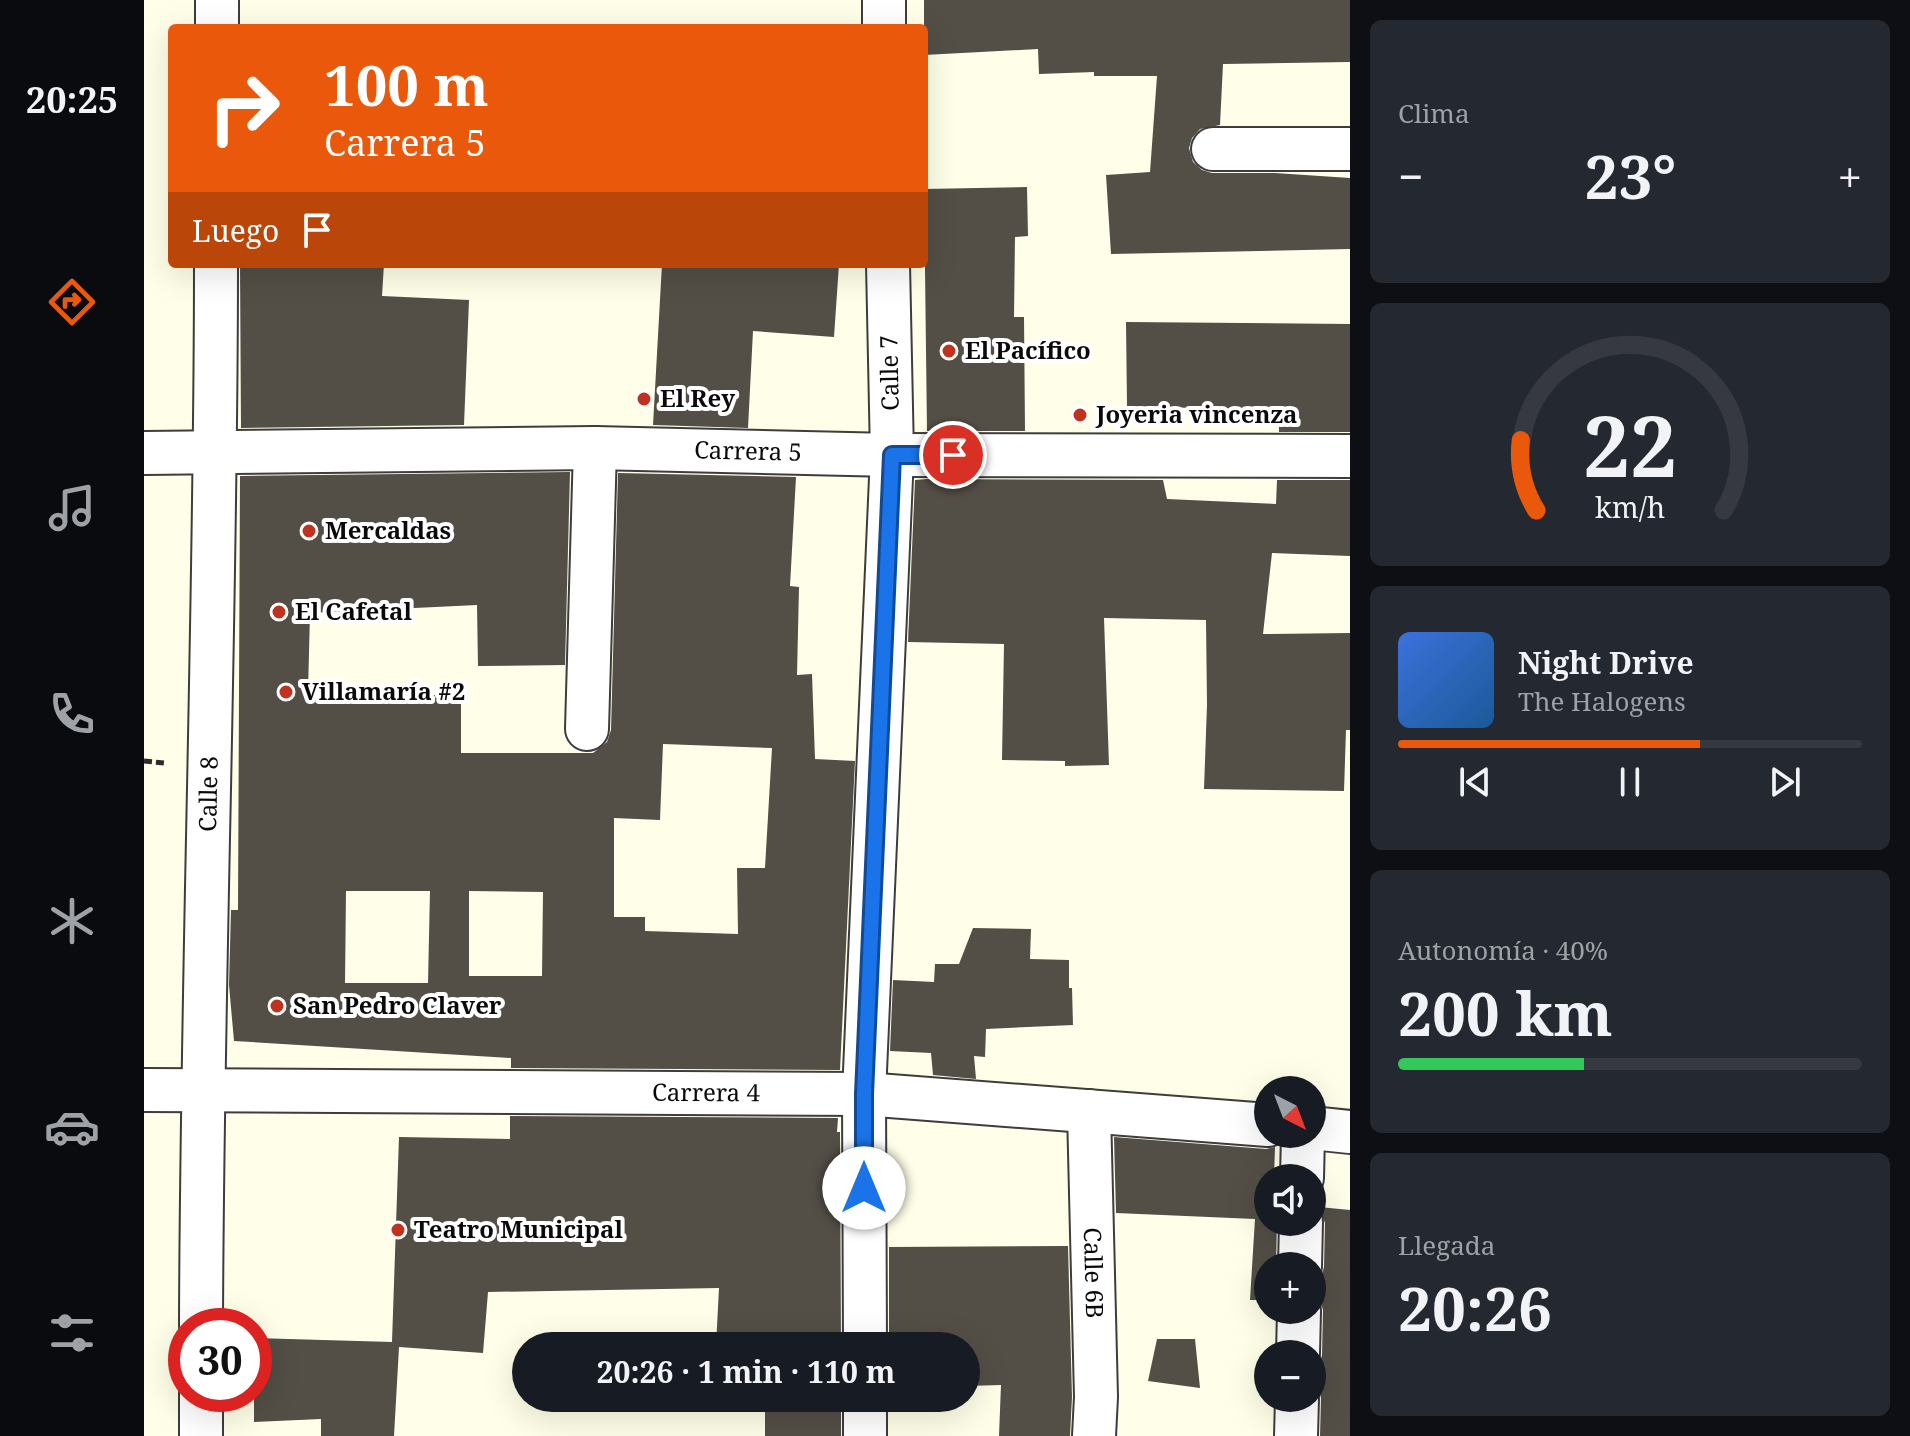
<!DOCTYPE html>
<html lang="es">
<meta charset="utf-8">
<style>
body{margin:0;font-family:"Noto Serif",serif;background:#242831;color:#f1f3f6;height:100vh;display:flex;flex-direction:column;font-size:30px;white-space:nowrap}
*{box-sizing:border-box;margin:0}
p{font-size:26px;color:#9ea1a6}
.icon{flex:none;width:44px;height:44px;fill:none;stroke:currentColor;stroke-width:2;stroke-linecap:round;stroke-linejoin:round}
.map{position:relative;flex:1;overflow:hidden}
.details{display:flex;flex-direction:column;gap:20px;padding:20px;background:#0d0f14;width:560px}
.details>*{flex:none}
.banner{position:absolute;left:24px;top:24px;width:760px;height:244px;border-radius:8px;box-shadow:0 8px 32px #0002;background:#ea580c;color:#fff;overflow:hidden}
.needle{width:52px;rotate:138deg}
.buttons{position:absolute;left:1110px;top:1076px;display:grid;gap:16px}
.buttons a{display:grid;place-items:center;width:72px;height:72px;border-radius:50%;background:#171b24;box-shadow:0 8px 32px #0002;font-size:40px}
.speed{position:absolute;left:24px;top:1308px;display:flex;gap:16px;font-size:40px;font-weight:700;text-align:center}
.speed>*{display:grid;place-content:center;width:104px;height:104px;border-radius:50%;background:#171b24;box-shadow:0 8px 32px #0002;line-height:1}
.speed .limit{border:12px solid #d22;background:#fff;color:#111}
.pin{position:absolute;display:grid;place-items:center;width:68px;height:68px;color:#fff;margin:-34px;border:4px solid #fff;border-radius:50%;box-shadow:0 2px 8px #0007}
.me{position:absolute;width:88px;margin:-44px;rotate:0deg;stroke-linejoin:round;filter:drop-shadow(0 0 6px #0008)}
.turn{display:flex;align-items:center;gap:28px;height:168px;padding:0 24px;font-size:36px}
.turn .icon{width:104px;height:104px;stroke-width:2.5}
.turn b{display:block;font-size:56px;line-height:68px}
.then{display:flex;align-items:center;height:76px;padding:0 24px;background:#0003;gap:16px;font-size:30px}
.big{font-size:60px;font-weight:700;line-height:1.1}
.details .widget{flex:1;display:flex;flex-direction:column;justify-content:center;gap:12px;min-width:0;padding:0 28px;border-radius:12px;background:#242831}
.details .dial{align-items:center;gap:0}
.dial svg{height:208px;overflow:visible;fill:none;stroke:#363941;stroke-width:7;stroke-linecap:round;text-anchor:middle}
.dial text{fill:#f1f3f6;stroke:none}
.song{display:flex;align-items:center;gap:24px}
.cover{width:96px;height:96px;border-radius:12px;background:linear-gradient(135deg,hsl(220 70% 55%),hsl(210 70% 35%))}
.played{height:8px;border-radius:4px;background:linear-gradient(90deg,#ea580c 65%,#363941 65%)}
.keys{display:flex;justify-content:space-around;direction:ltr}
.heat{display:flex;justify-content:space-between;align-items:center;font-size:44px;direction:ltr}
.charge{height:12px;border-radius:6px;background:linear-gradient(90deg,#34c759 40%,#363941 0)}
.trip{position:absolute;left:368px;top:1332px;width:468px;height:80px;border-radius:40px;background:#171b24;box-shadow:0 8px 32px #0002;font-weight:700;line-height:80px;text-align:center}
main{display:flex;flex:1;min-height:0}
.menu{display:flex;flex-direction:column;width:144px;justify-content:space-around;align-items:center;background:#090b0e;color:#9ea1a6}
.menu .icon{width:56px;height:56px}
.menu .selected{color:#ea580c}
.menu b{font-size:36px;color:#f1f3f6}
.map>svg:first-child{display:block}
.building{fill:#534e46;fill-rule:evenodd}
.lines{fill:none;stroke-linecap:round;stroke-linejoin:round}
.street-casing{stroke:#3d3d3d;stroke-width:46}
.path{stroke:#2c2c2c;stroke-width:5;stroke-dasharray:8 4;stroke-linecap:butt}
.street{stroke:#fff;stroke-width:42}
.route-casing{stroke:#114b97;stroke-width:20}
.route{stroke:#1a73e8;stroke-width:14}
.poi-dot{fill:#bf321d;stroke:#fff;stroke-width:3}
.labels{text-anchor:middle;stroke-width:8;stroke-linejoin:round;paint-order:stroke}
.poi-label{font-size:24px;font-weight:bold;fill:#0a0a0a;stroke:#fff;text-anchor:start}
.street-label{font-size:24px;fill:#0a0a0a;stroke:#fff}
</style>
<main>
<nav class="menu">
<b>20:25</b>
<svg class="icon selected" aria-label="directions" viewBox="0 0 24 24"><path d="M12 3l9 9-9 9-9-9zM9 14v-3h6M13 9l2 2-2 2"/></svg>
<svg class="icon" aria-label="music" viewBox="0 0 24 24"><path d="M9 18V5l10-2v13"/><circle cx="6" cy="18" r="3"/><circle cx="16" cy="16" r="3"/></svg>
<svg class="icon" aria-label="phone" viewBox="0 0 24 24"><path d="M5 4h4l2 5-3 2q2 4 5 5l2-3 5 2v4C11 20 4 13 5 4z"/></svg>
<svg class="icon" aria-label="climate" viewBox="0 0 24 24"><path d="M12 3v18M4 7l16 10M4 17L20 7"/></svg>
<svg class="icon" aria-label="car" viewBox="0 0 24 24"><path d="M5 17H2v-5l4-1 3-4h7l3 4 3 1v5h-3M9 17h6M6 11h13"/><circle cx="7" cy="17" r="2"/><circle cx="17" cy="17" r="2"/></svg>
<svg class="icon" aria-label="filters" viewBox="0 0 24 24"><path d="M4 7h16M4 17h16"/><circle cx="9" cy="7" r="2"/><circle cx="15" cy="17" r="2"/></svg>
</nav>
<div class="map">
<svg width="1206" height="1436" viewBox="0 0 1206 1436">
<rect width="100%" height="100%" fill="#fffee8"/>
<path class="building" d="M780,0H1206V62L1079,64L1076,125L1056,129L1048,138L1045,148L1049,162L1058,170L1068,173H1131L1206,178V249L967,254L962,175L1006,172L1013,76H950V72L895,74L894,49L780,55Z
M883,187L884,236L871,237L870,317H880L881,431H783L780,189Z
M96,264H240L238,296L325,300L320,425L97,428Z
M518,264H695L690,337L609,331L604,428L509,425Z
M982,322L1206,324V432H1135V424L1116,423V410L983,406Z
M426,472L421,665L334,666L333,605L166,613L164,692H196V695H317V753H449L463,742L467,730L474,473L652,477L646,586L655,587L653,675L668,674L671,759L711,761L696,1070L367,1068V1058L90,1041L85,985L87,910H94L96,476ZM519,744L628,748L621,868H593L594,934L501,931V917H470V818L516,820ZM202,891H286L284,983H201ZM325,891L399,892L398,976H325Z
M783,479L1019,480L1023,499L1132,504L1133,480H1206V556L1128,553L1119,634L1206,633V730H1202L1200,791L1060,789L1063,705L1062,620L960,618L965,765L921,766V761L858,760L860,644L764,642L771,480Z
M829,928L887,929L886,959L925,960V988H928L929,1025L842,1029L841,1057L830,1056L832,1079L789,1075L787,1053L746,1051L749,980L790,982L791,964H815Z
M366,1116L694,1118L693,1132H696L697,1346H572L575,1288L344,1292L339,1353L255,1347L250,1436H177V1419L110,1422V1338L248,1342L255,1137L366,1139Z
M970,1137L1122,1149L1131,1147L1130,1178H1124V1222H1133L1132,1266H1124V1300H1106L1111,1219L972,1213Z
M1175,1207L1206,1210V1436H1176L1177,1398L1174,1387L1168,1380V1373L1175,1366L1178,1355L1179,1310L1176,1299L1168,1290L1177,1278L1180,1267L1181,1223Z
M924,1246L928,1397L926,1436H855L857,1385L822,1386V1346H745V1247Z
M1013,1339H1051L1056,1388L1004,1381Z
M621,1398H697V1436H621Z"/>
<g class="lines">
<defs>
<g id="street">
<path d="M740,0V28"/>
<path d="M73,28V0"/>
<path d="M1069,149H1206"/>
<path id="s1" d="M0,453L451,448L748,455L1206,456"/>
<path d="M443,729L451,448"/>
<path id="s2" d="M0,1090L720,1094L1124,1125"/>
<path id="s3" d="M945,1111L952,1397L950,1436"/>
<path d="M1168,1128L1206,1132"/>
<path d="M1158,1178L1159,1134"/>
<path d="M1156,1266L1157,1222"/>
<path id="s4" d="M57,1326C58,972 72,618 72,264"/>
<path d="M721,1346L720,1094L748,455L744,264"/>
<path d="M1154,1354L1155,1310"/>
<path d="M721,1398V1436"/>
<path d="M57,1436V1394"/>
<path d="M1152,1436L1153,1398"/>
</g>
</defs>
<use href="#street" class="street-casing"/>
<path class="path" d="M0,761L21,763"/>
<use href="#street" class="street"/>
</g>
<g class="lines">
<defs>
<path id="route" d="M720,1188V1094L748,455H809"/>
</defs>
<use href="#route" class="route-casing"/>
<use href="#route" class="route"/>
</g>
<g class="poi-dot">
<circle cx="805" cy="351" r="8"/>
<circle cx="500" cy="399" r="8"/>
<circle cx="936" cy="415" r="8"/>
<circle cx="165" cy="531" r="8"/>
<circle cx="135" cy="612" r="8"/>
<circle cx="142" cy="692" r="8"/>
<circle cx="133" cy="1006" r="8"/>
<circle cx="254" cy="1230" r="8"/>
</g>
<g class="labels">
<g class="poi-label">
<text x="821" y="359">El Pacífico</text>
<text x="516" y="407">El Rey</text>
<text x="952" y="423">Joyeria vincenza</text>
<text x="181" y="539">Mercaldas</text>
<text x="151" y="620">El Cafetal</text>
<text x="158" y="700">Villamaría #2</text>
<text x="149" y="1014">San Pedro Claver</text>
<text x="270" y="1238">Teatro Municipal</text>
</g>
<g class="street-label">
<text transform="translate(746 373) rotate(-91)" y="8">Calle 7</text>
<text dy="8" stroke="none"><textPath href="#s1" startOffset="604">Carrera 5</textPath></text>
<text dy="8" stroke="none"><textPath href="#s4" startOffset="532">Calle 8</textPath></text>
<text dy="8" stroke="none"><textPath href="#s2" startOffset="562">Carrera 4</textPath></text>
<text dy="8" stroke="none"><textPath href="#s3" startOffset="162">Calle 6B</textPath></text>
</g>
</g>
</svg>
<div class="buttons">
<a><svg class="needle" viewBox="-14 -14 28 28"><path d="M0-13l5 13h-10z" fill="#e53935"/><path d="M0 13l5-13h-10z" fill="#9ea1a6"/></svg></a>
<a><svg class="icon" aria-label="sound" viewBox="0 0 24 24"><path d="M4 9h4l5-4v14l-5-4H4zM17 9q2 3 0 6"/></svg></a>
<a>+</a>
<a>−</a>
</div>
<div class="speed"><div class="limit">30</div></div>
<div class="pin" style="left:809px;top:455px;background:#d93025"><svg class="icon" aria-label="arrive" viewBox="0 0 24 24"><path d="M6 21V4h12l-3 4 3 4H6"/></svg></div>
<svg class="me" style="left:720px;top:1188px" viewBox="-20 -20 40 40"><circle r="19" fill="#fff"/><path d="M0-13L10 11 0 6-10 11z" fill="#1a73e8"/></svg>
<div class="trip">20:26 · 1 min · 110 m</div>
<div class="banner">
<div class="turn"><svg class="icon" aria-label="right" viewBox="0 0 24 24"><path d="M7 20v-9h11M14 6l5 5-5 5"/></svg><div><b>100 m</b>Carrera 5</div></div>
<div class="then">Luego<svg class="icon" aria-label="arrive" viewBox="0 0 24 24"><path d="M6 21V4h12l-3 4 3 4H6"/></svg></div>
</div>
</div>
<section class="details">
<div class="widget"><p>Clima</p>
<div class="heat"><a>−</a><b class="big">23°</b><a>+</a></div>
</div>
<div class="widget dial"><svg viewBox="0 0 100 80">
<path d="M14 69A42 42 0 1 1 86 69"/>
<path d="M14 69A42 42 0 0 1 8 42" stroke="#ea580c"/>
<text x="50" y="56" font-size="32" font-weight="700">22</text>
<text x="50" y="72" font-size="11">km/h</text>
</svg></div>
<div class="widget">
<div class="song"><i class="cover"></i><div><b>Night Drive</b><p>The Halogens</p></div></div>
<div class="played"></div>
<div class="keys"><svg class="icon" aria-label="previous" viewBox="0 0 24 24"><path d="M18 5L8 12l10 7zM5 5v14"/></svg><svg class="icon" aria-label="pause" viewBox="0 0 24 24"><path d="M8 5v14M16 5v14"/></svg><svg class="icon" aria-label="next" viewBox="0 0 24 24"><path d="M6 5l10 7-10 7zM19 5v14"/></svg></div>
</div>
<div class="widget"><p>Autonomía · 40%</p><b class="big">200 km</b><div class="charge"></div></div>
<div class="widget"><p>Llegada</p><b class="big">20:26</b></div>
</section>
</main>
